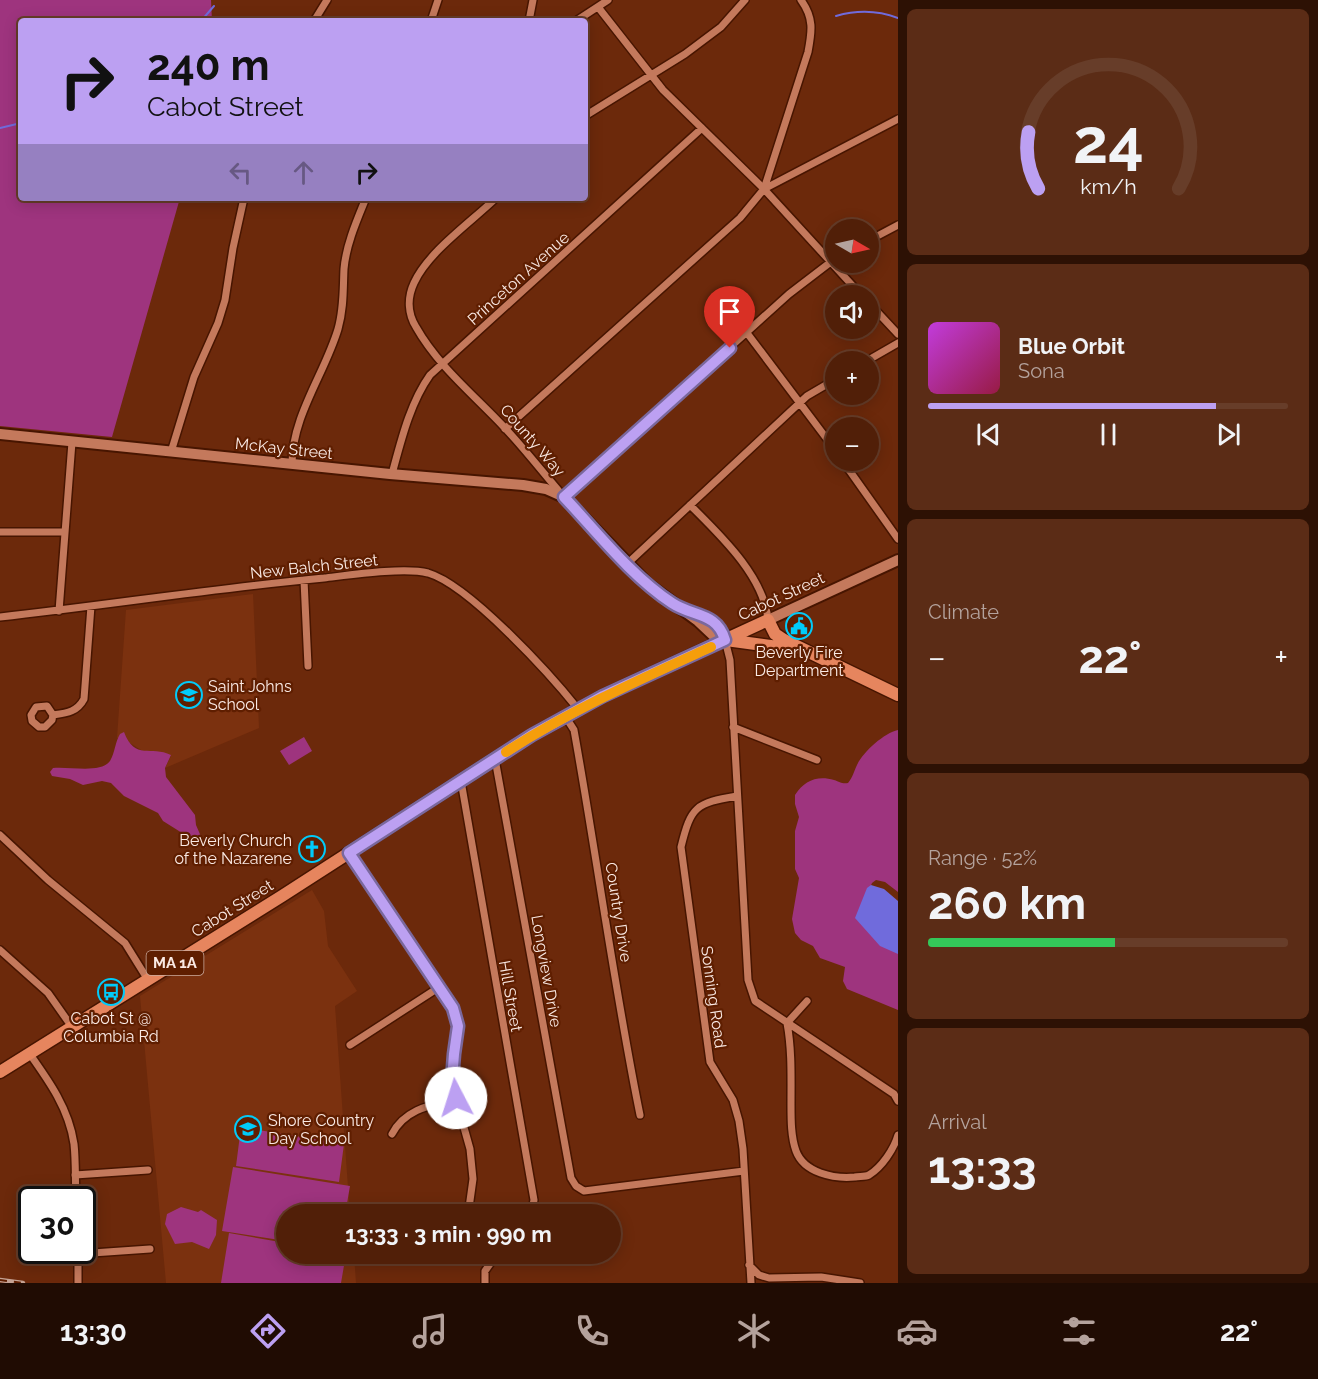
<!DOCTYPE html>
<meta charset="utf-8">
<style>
body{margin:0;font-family:Raleway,sans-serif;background:#5b2c16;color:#f1f3f6;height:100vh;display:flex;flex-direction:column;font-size:22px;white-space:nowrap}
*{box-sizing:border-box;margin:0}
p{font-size:20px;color:#b4a29c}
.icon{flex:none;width:33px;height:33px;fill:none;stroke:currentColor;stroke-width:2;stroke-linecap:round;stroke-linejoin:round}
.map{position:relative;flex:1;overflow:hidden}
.details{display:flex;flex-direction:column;gap:9px;padding:9px;background:#2d1104;width:420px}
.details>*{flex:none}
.hud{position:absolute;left:18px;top:18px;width:570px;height:183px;border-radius:6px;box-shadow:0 3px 15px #0003,0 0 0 2px #673d29;background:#bca0f2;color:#111;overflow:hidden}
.needle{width:39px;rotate:99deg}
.tools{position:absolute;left:825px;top:219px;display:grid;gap:12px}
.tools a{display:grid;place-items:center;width:54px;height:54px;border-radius:50%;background:#511f08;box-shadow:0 3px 15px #0003,0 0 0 2px #673d29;font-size:30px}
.speed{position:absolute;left:18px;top:1186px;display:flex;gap:12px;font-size:30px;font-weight:700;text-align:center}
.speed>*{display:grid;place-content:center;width:78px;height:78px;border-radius:50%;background:#511f08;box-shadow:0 3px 15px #0003,0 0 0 2px #673d29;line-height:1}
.speed .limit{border:3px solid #111;border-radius:9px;background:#fff;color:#111}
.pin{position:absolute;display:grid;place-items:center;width:51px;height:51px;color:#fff;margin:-62px -26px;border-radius:50% 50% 50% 0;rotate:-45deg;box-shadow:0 0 6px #0007}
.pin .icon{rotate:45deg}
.me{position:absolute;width:66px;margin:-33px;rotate:355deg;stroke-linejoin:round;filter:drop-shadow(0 0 4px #0008)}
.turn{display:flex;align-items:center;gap:21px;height:126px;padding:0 30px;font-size:27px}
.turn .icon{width:78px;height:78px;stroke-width:2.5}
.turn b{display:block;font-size:42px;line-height:51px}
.lanes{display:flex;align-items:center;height:57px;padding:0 30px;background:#0003;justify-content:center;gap:30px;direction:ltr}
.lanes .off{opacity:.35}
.big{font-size:45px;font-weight:700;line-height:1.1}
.details .widget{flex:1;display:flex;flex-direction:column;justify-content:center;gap:9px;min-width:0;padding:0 21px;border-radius:9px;background:#5b2c16}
.details .dial{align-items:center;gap:0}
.dial svg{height:156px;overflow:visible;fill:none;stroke:#673d29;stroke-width:7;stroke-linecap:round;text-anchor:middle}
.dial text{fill:#f1f3f6;stroke:none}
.song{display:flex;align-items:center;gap:18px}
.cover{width:72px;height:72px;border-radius:9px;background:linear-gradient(135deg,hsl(290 70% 55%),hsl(340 70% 35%))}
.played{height:6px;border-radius:3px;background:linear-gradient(90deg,#bca0f2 80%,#673d29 80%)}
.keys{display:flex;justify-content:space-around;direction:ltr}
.heat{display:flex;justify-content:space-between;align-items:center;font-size:33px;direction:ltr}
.charge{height:9px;border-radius:4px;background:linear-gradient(90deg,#34c759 52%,#673d29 0)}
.trip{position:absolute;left:276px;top:1204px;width:345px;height:60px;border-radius:30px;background:#511f08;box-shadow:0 3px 15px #0003,0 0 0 2px #673d29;font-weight:700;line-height:60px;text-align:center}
.menu{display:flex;height:96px;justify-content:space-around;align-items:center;background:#200c03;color:#b4a29c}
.menu .icon{width:42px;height:42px}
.menu .selected{color:#bca0f2}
.menu b{font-size:27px;color:#f1f3f6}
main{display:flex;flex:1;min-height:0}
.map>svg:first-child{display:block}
.built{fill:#7b310f}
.green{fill:#9e347e}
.water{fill:#706bdc}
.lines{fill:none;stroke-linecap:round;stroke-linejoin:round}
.stream{stroke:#706bdc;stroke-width:2}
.minor-casing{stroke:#471500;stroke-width:10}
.secondary-casing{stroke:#471500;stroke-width:14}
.trunk-casing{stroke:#471500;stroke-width:15}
.minor{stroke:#c4795c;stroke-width:7}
.secondary{stroke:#c4795c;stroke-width:10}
.trunk{stroke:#e6855e;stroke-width:12}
.rail-casing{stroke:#c5a293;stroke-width:4.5}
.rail{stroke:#5f1e00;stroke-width:2;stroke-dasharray:7;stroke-linecap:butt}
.route-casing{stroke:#7a689d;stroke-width:15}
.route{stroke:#bca0f2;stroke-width:10}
.slow{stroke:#f59e0b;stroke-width:10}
.labels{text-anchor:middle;stroke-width:4.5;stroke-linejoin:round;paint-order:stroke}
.shield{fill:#5f1e00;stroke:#ccac9f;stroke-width:1.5}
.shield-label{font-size:15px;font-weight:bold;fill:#fae9e3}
.street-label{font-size:16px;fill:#fae9e3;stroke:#5f1e00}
.poi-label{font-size:16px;fill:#fae9e3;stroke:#5f1e00}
</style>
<main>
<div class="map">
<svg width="898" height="1283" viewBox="0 0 898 1283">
<rect width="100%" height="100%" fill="#6c290b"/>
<path class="built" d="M253,594L259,728L165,768L171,756L153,751L144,752L127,741L117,738L126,610Z
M312,890L324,911L328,946L357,991L335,1006L350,1215H286V1254H354L356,1283H166L140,996Z"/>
<path class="green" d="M0,0H211L212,21H21V198H180L112,437L0,426Z
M898,730V892L885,882L876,880L872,883L861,908L898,947V1010L847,989L843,981L845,967L820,958L813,946L801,940L795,933L792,919L799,878L795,869V831L799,817L795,804V795C804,781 817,775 834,780C840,782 842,784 848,783C853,777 854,771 857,765C863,752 884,733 898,730Z
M124,732C135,761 151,745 171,755L165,768L166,777L195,815L196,825L206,848L163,821L158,813L124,796L111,783L102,781L83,785L70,779L52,776L50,772L53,768C68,766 101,774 110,761C115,753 115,742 120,734Z
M304,737L312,751L289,765L280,751Z
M241,1127L344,1144L339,1182L236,1166Z
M233,1167L350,1186L345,1215H286V1241L222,1231Z
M181,1207L198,1212L201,1210L217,1220L216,1235L209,1249L192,1242L175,1244L165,1224L167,1214Z
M229,1233L286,1243V1254H346L341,1283H221Z"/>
<path class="water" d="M871,885L884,889L898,901V954L880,946L855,918L867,888Z"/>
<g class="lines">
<path class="stream" d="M836,16C857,10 877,10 898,18
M201,21L214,6
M0,128L21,123"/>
<defs>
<path id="minor" d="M598,7L663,90L764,189L862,296
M314,21L327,0
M431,21L438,0
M529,21L533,0
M576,21L608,0
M585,116L685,54L721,27L745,0
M764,189L808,52C812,31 814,18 801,0
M496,198C470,223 428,252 414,283C407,298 408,314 416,327C438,366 474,395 504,427C525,449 544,474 564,497L789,294L836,258
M868,241L898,225
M868,302L898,334
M747,333L836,451
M865,362L898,343
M505,429L740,218L764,189L898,119
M171,452L194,377L218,323L225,300L233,248L244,198
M842,460L898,539
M292,464C292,416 325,373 338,329C344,308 343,289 344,269C346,245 357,220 366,198
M392,474C401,441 410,403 430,375L702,128
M690,505C720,535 764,576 768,620
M0,532H65
M627,564L807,396L836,379
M304,580L308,666
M59,611L72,442
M0,617C108,605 216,588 324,578C350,575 404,567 428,573C469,585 550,674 578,709
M725,640L730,660L748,980L755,1001L894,1094L898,1101
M53,715L52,720L45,727H39L32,721L31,715L36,707L47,706L53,715C67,713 77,712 84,699L91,606
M565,716L574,730C597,858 614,987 640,1115
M733,727L817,760
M495,759L571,1178L576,1186L584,1191L744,1171
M461,781L534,1200L531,1215
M737,796C696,803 691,806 681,847L710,1062L733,1100L739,1121L743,1149L751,1283
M0,835L48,880L125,943L148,980
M349,853L452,1008L458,1025L454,1054L452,1080L456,1099L470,1149L473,1179L468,1215
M0,950L48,993L72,1027
M787,1023C792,1050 791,1078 791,1105C791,1120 791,1137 796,1151C804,1173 834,1179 855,1177C859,1176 865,1177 869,1175C882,1167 894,1149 898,1135
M787,1023L807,1001
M350,1045L438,988
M29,1053C49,1081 69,1109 74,1144C76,1162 75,1182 76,1200
M392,1134C405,1109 431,1105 456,1099
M75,1175L148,1170
M78,1251V1283
M78,1254L150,1249
M428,1258L440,1254
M749,1265L759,1275L769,1278L821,1277L860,1283
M485,1283V1271L497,1254"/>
<path id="secondary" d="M0,434L390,474L523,485L546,489L564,497L649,585L698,621L715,637L725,640C718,617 702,616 681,609
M768,620L898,560"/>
<path id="trunk" d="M726,640L793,649
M0,1072L282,896L532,735L603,696L768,620L775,634L784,640L898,695"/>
</defs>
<use href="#minor" class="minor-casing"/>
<use href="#secondary" class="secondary-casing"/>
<use href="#trunk" class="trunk-casing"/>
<use href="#minor" class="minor"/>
<use href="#secondary" class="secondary"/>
<use href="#trunk" class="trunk"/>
<defs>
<path id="rail" d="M0,1280L23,1283"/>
</defs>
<use href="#rail" class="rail-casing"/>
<use href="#rail" class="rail"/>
</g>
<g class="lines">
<defs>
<path id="route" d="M456,1098L452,1080L454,1054L458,1026L453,1008L349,853L532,735L603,696L725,640C717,612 693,617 672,603C631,576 597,532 564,497L730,348"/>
</defs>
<use href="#route" class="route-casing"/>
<use href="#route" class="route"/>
<path class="slow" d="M506,752C571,710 641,679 711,647"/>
</g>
<defs>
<symbol id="civic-ring" viewBox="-11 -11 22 22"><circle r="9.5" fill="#5f1e00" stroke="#01cbf9" stroke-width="1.5"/><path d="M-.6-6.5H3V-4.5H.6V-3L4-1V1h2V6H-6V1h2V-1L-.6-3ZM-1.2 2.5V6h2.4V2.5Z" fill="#01cbf9"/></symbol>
<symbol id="school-ring" viewBox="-11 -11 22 22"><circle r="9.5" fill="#5f1e00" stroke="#01cbf9" stroke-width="1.5"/><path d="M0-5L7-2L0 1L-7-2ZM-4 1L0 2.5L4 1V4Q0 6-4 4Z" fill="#01cbf9"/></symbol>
<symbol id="church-ring" viewBox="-11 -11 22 22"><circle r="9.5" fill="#5f1e00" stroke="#01cbf9" stroke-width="1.5"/><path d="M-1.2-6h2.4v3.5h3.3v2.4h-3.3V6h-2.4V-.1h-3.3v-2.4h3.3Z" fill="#01cbf9"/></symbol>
<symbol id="bus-ring" viewBox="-11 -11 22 22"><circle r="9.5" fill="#5f1e00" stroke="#01cbf9" stroke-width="1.5"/><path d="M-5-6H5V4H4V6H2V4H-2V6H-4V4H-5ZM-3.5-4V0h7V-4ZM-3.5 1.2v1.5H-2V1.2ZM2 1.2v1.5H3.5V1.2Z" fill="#01cbf9"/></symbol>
</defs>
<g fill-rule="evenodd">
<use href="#civic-ring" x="784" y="611" width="30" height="30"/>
<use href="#school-ring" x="174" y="680" width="30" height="30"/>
<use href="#church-ring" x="297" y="834" width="30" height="30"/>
<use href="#bus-ring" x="96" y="977" width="30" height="30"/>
<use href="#school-ring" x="233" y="1114" width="30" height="30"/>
</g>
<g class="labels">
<rect class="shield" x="146.5" y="951" width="57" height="24" rx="4.5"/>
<g class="shield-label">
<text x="175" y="968">MA 1A</text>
</g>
<g class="street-label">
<text transform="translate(518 278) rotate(-42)" y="6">Princeton Avenue</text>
<text transform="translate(533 440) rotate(49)" y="6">County Way</text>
<text transform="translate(284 448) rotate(6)" y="6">McKay Street</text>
<text transform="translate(314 566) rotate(-6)" y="6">New Balch Street</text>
<text transform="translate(781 596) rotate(-25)" y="6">Cabot Street</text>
<text transform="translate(232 908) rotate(-32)" y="6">Cabot Street</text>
<text transform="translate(619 912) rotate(81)" y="6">Country Drive</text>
<text transform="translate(547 971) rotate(80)" y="6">Longview Drive</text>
<text transform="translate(511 996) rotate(80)" y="6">Hill Street</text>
<text transform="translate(714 997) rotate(82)" y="6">Sonning Road</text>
</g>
<g class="poi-label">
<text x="799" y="658">Beverly Fire<tspan x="799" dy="18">Department</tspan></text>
<text x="208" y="692" text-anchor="start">Saint Johns<tspan x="208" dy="18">School</tspan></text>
<text x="292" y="846" text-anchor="end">Beverly Church<tspan x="292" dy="18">of the Nazarene</tspan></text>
<text x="111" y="1024">Cabot St @<tspan x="111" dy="18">Columbia Rd</tspan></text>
<text x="268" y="1126" text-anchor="start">Shore Country<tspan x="268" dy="18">Day School</tspan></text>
</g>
</g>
</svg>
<div class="tools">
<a><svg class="needle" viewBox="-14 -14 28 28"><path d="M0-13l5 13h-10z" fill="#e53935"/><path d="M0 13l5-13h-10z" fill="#b4a29c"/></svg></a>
<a><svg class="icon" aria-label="sound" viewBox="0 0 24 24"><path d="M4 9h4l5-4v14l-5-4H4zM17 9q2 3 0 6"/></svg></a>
<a>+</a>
<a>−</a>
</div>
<div class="speed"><div class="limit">30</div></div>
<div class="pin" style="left:730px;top:348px;background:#d93025"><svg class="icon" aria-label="arrive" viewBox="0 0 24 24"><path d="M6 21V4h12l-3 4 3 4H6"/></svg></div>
<svg class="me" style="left:456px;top:1098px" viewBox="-20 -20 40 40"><circle r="19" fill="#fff"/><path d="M0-13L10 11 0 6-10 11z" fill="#bca0f2"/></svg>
<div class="trip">13:33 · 3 min · 990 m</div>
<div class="hud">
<div class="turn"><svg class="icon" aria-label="right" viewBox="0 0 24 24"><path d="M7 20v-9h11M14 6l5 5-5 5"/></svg><div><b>240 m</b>Cabot Street</div></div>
<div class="lanes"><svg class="icon off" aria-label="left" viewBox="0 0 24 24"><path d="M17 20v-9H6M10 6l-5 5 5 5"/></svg><svg class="icon off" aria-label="ahead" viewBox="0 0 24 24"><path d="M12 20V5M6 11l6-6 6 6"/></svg><svg class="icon" aria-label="right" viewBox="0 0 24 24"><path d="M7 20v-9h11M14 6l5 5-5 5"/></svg></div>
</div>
</div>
<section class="details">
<div class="widget dial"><svg viewBox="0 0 100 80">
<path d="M14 69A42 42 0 1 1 86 69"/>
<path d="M14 69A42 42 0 0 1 9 40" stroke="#bca0f2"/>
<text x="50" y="56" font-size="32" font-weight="700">24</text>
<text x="50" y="72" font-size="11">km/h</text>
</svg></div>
<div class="widget">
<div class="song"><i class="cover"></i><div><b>Blue Orbit</b><p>Sona</p></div></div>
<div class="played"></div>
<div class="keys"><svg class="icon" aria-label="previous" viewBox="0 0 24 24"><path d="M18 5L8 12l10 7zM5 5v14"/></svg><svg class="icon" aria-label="pause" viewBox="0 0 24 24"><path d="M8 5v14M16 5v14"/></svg><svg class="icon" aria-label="next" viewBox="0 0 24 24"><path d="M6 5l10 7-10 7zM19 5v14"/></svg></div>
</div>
<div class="widget"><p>Climate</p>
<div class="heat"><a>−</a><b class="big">22°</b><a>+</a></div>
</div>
<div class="widget"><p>Range · 52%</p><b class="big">260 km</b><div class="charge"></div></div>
<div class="widget"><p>Arrival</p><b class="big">13:33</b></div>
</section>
</main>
<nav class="menu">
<b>13:30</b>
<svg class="icon selected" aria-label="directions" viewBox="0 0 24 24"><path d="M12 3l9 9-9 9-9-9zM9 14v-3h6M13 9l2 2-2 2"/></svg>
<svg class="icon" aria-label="music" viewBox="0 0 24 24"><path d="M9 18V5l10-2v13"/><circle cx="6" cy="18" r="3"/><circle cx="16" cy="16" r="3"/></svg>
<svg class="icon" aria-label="phone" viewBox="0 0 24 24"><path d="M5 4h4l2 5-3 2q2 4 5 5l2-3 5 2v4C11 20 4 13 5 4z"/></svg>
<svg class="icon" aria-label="climate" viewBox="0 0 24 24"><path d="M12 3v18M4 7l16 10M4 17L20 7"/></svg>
<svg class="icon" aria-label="car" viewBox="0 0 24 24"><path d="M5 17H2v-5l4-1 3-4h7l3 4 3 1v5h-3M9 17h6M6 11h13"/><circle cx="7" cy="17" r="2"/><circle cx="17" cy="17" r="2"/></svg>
<svg class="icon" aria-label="filters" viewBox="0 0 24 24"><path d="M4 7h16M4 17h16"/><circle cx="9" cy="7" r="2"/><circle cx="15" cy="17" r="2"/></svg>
<b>22°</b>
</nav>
